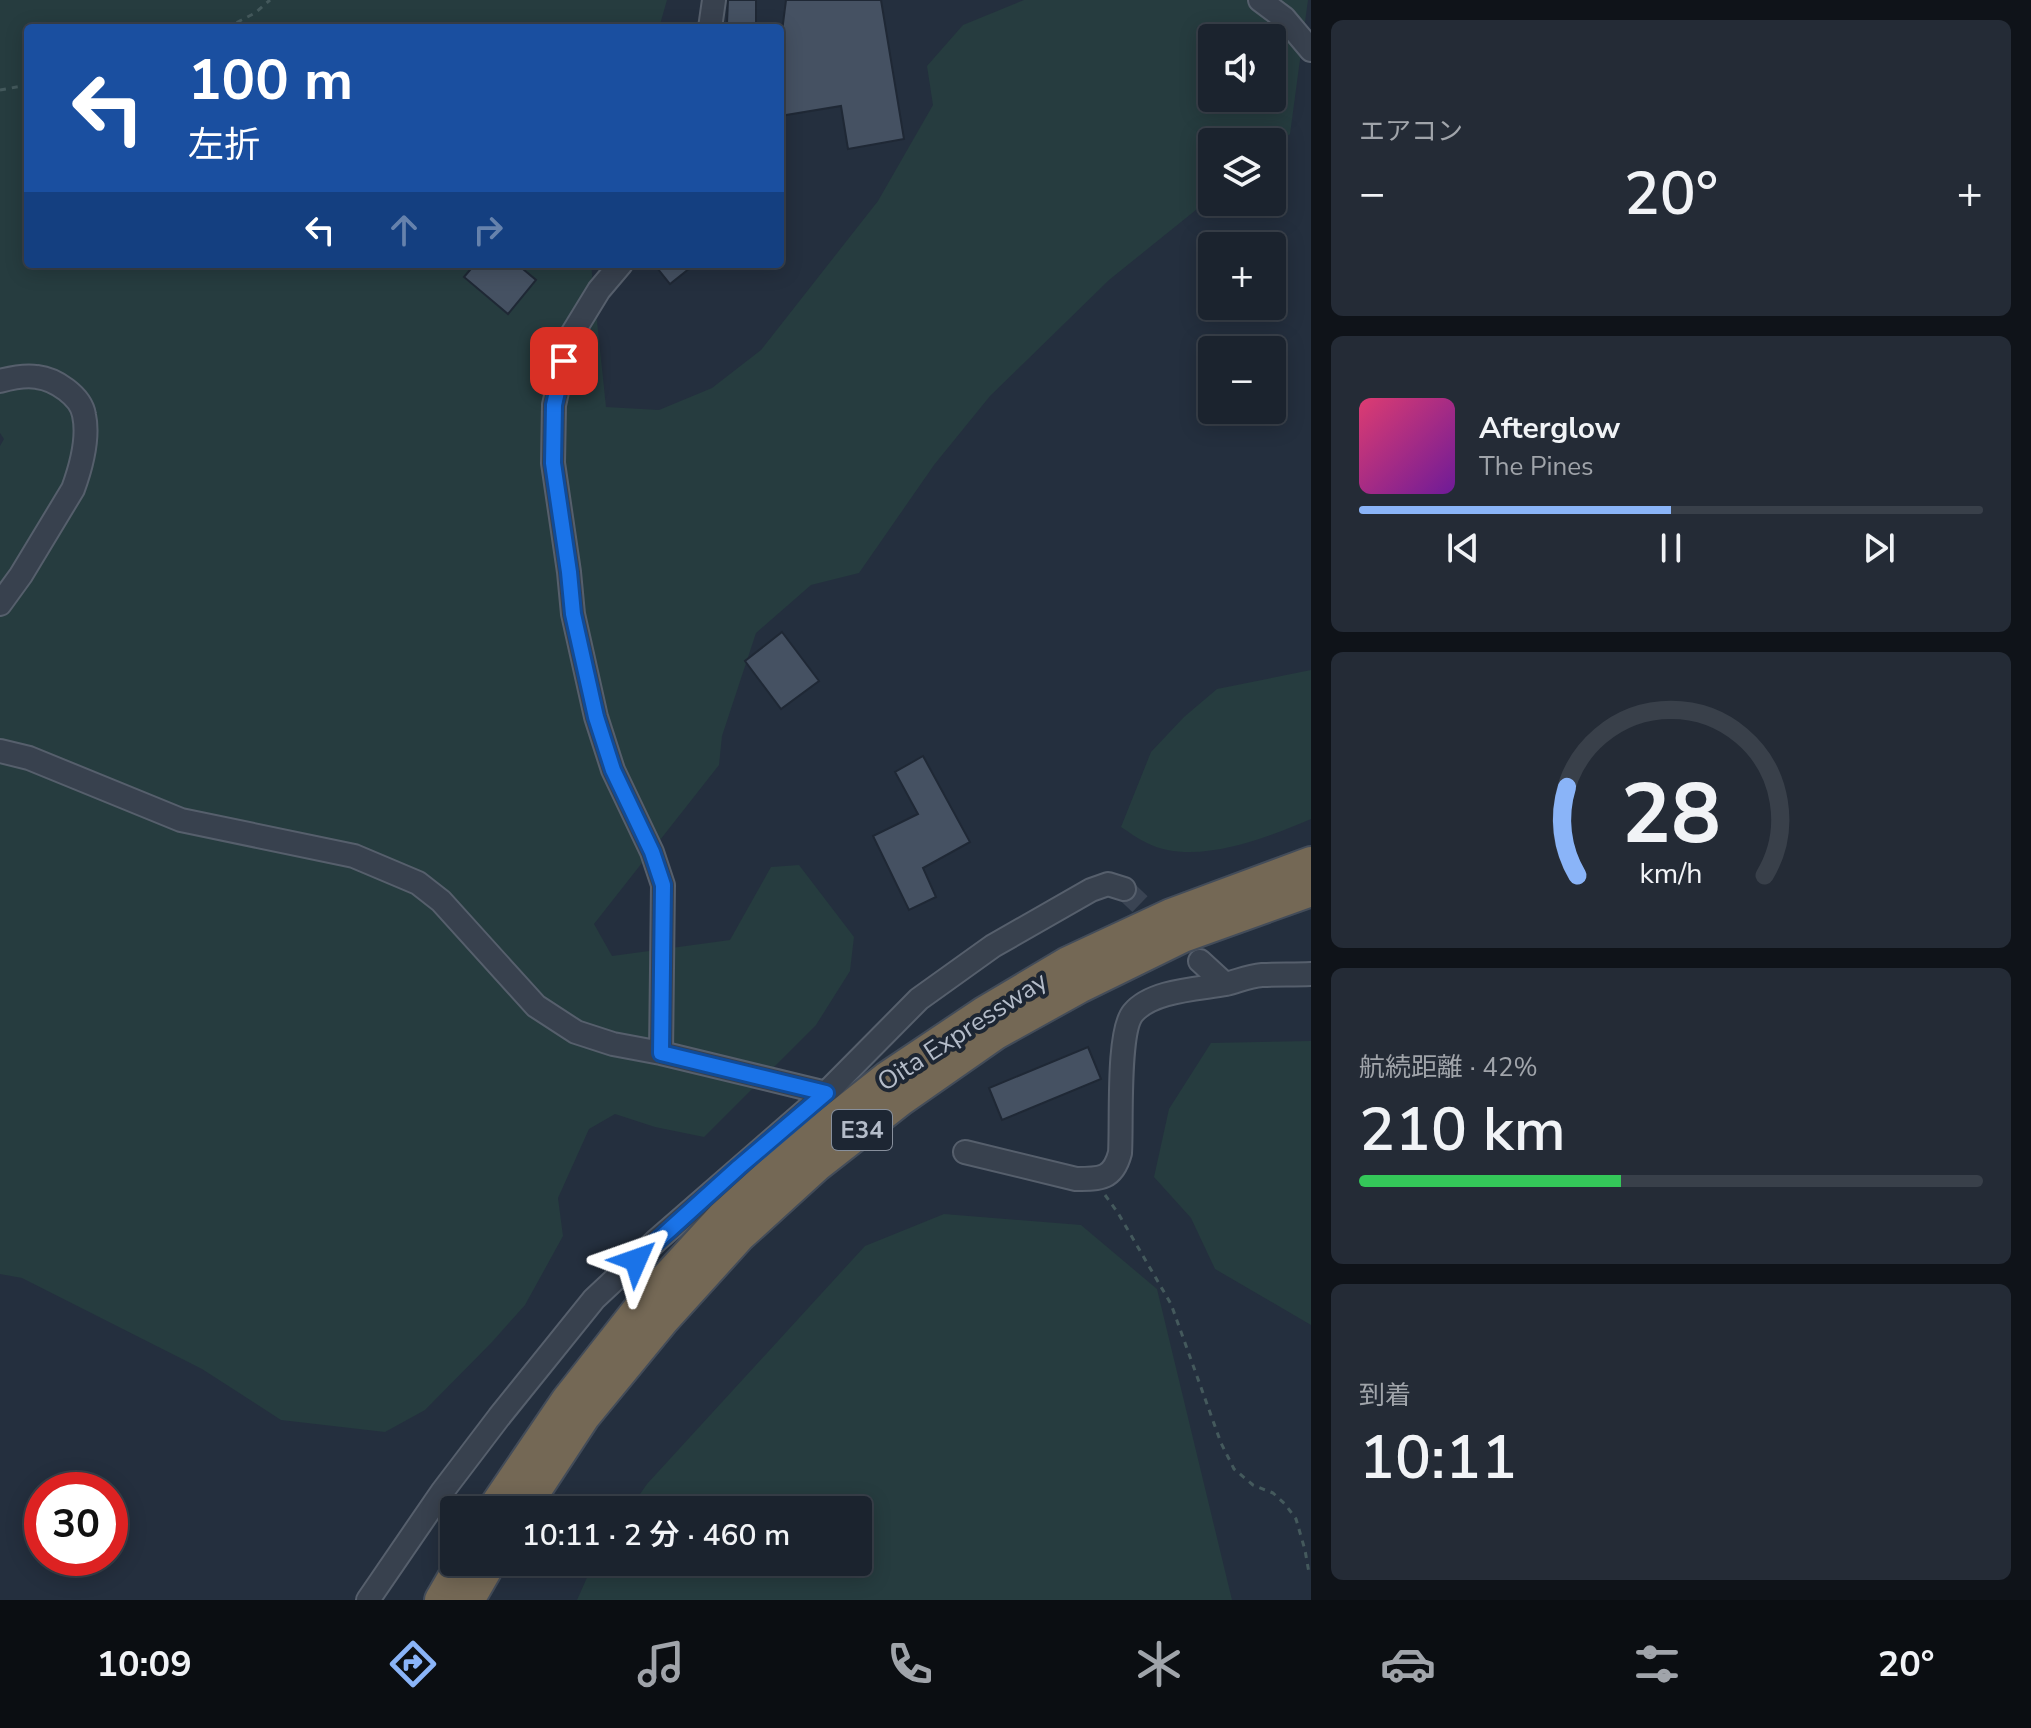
<!DOCTYPE html>
<html lang="ja">
<meta charset="utf-8">
<style>
body{margin:0;font-family:"Nunito Sans","Noto Sans JP",sans-serif;background:#242b36;color:#f1f3f6;height:100vh;display:flex;flex-direction:column;font-size:30px;white-space:nowrap}
*{box-sizing:border-box;margin:0}
p{font-size:26px;color:#a0a4aa}
.icon{flex:none;width:44px;height:44px;fill:none;stroke:currentColor;stroke-width:2;stroke-linecap:round;stroke-linejoin:round}
.map{position:relative;flex:1;overflow:hidden}
.sheet{display:flex;flex-direction:column;gap:20px;padding:20px;background:#0f1319;width:720px}
.sheet>*{flex:none}
.banner{position:absolute;left:24px;top:24px;width:760px;height:244px;border-radius:8px;box-shadow:0 4px 20px #0003,0 0 0 2px #39404a;background:#1a4fa0;color:#fff;overflow:hidden}
.tools{position:absolute;left:1198px;top:24px;display:grid;gap:16px}
.tools a{display:grid;place-items:center;width:88px;height:88px;border-radius:8px;background:#1b232e;box-shadow:0 4px 20px #0003,0 0 0 2px #39404a;font-size:40px}
.speed{position:absolute;left:24px;top:1472px;display:flex;gap:16px;font-size:40px;font-weight:700;text-align:center}
.speed>*{display:grid;place-content:center;width:104px;height:104px;border-radius:50%;background:#1b232e;box-shadow:0 4px 20px #0003,0 0 0 2px #39404a;line-height:1}
.speed .limit{border:12px solid #d22;background:#fff;color:#111}
.pin{position:absolute;display:grid;place-items:center;width:68px;height:68px;color:#fff;margin:-34px;border-radius:16px;box-shadow:0 4px 12px #0006}
.me{position:absolute;width:88px;margin:-44px;rotate:47deg;stroke-linejoin:round;filter:drop-shadow(0 0 6px #0008)}
.turn{display:flex;align-items:center;gap:28px;height:168px;padding:0 32px;font-size:36px}
.turn .icon{width:104px;height:104px;stroke-width:2.5}
.turn b{display:block;font-size:56px;line-height:68px}
.lanes{display:flex;align-items:center;height:76px;padding:0 32px;background:#0003;justify-content:center;gap:40px;direction:ltr}
.lanes .off{opacity:.35}
.big{font-size:60px;font-weight:600;line-height:1.1}
.sheet .card{flex:1;display:flex;flex-direction:column;justify-content:center;gap:12px;min-width:0;padding:0 28px;border-radius:12px;background:#242b36}
.sheet .dial{align-items:center;gap:0}
.dial svg{height:208px;overflow:visible;fill:none;stroke:#39404a;stroke-width:7;stroke-linecap:round;text-anchor:middle}
.dial text{fill:#f1f3f6;stroke:none}
.song{display:flex;align-items:center;gap:24px}
.cover{width:96px;height:96px;border-radius:12px;background:linear-gradient(135deg,hsl(340 70% 55%),hsl(280 70% 35%))}
.played{height:8px;border-radius:4px;background:linear-gradient(90deg,#8ab4f8 50%,#39404a 50%)}
.keys{display:flex;justify-content:space-around;direction:ltr}
.heat{display:flex;justify-content:space-between;align-items:center;font-size:44px;direction:ltr}
.charge{height:12px;border-radius:6px;background:linear-gradient(90deg,#34c759 42%,#39404a 0)}
.trip{position:absolute;left:440px;top:1496px;width:432px;height:80px;border-radius:8px;background:#1b232e;box-shadow:0 4px 20px #0003,0 0 0 2px #39404a;font-weight:600;line-height:80px;text-align:center}
.tabs{display:flex;height:128px;justify-content:space-around;align-items:center;background:#0b0e12;color:#a0a4aa}
.tabs .icon{width:56px;height:56px}
.tabs .on{color:#8ab4f8}
.tabs b{font-size:36px;color:#f1f3f6}
main{display:flex;flex:1;min-height:0}
.map>svg:first-child{display:block}
.green{fill:#263c3f;fill-rule:evenodd}
.building{fill:#455162;stroke:#1f2835;stroke-width:2}
.lines{fill:none;stroke-linecap:round;stroke-linejoin:round}
.minor-tunnel{stroke:#3a4453;stroke-width:22;stroke-dasharray:22 11;stroke-linecap:butt}
.minor-casing{stroke:#565f6c;stroke-width:26}
.highway-casing{stroke:#434c59;stroke-width:36}
.path{stroke:#44595c;stroke-width:3;stroke-dasharray:6 6;stroke-linecap:butt}
.minor{stroke:#38414e;stroke-width:22}
.highway{stroke:#746855;stroke-width:32}
.route-casing{stroke:#114b97;stroke-width:20}
.route{stroke:#1a73e8;stroke-width:14}
.labels{text-anchor:middle;stroke-width:8;stroke-linejoin:round;paint-order:stroke}
.shield{fill:#1d2633;stroke:#878f9c;stroke-width:2}
.shield-label{font-size:24px;font-weight:bold;fill:#b4bcc9}
.street-label{font-size:26px;fill:#b4bcc9;stroke:#1d2633}
</style>
<main>
<div class="map">
<svg width="1311" height="1600" viewBox="0 0 1311 1600">
<rect width="100%" height="100%" fill="#242f3e"/>
<path class="green" d="M0,0H667L659,28H28V264H591L606,407L659,410L712,388L761,350L878,201L933,105L927,66L963,25L1024,0H1308L1290,134L1272,148V142H1212V197L1109,280L990,396L934,465L859,573L811,585L756,633L722,736L719,765L594,924L612,956L730,940L771,867L799,865L854,937L850,971L816,1025L704,1137L655,1127L615,1114L589,1129L558,1198L563,1236L525,1305L492,1342L425,1410L385,1432L281,1420L202,1369L22,1278L0,1274V446L4,439L0,433ZM1212,38H1272V98H1212Z
M1311,670V819C1266,838 1195,867 1147,843C1138,839 1129,832 1121,827L1151,752L1184,717L1217,689Z
M1311,1041V1325L1215,1269L1191,1218L1154,1177L1169,1109L1211,1043Z
M944,1214L1081,1225L1157,1289L1232,1600H577L594,1562H858V1510H629L647,1484L865,1246Z"/>
<path class="building" d="M728,0H756V24L727,23Z
M786,0H881L904,139L848,149L841,106L780,116V47Z
M475,264H517L536,280L508,314L464,277Z
M654,264H695L670,284Z
M782,632L819,681L781,709L745,661Z
M923,756L970,842L923,868L936,897L909,910L873,836L918,814L895,772Z
M1088,1047L1101,1079L1002,1120L989,1088Z"/>
<g class="lines">
<path class="minor-tunnel" d="M1124,889L1200,961"/>
<defs>
<path id="minor" d="M1260,0L1284,18L1311,50
M710,28L714,0
M621,264L599,290L569,339L554,405L553,463L569,572L573,614L596,717L613,770L652,852L663,885L661,1053
M0,381C11,378 25,375 37,377C55,379 81,396 84,415C89,438 81,467 73,489L21,575L0,604
M0,751L29,758L181,820L354,856L418,883L441,901L536,1006L576,1032L613,1044L661,1053L826,1093
M1200,961L1225,984
M965,1152L1076,1179C1101,1179 1113,1179 1120,1153C1122,1124 1117,1032 1133,1013C1152,990 1199,989 1226,984C1238,981 1249,976 1262,975C1278,974 1295,975 1311,974
M368,1600L442,1492L499,1417L594,1299L657,1240L826,1093L919,999L993,946L1091,890L1108,884L1124,889"/>
<path id="highway" d="M493,1510L567,1401L644,1303L723,1217L799,1148L887,1078L984,1013L1068,963L1171,915L1311,863
M522,1510L584,1416L662,1321L739,1236L817,1165L900,1100L996,1033L1079,987L1183,936L1311,890
M441,1600L463,1562
M468,1600L490,1562"/>
</defs>
<use href="#minor" class="minor-casing"/>
<use href="#highway" class="highway-casing"/>
<path class="path" d="M226,28L255,13L270,0
M0,90L28,85
M1105,1195L1118,1213L1171,1304L1221,1443L1234,1469L1253,1485L1273,1493L1285,1504L1296,1519L1305,1550L1309,1573L1311,1575"/>
<use href="#minor" class="minor"/>
<use href="#highway" class="highway"/>
</g>
<g class="lines">
<defs>
<path id="route" d="M564,361L554,405L553,463L569,572L573,614L596,717L613,770L652,852L663,885L661,1053L826,1093L739,1167L636,1260"/>
</defs>
<use href="#route" class="route-casing"/>
<use href="#route" class="route"/>
</g>
<g class="labels">
<rect class="shield" x="832" y="1110" width="60" height="40" rx="6"/>
<g class="shield-label">
<text x="862" y="1138">E34</text>
</g>
<g class="street-label">
<text transform="translate(962 1031) rotate(-33)" y="9">Oita Expressway</text>
</g>
</g>
</svg>
<div class="tools">
<a><svg class="icon" aria-label="sound" viewBox="0 0 24 24"><path d="M4 9h4l5-4v14l-5-4H4zM17 9q2 3 0 6"/></svg></a>
<a><svg class="icon" aria-label="layers" viewBox="0 0 24 24"><path d="M12 4l9 5-9 5-9-5zM3 14l9 5 9-5"/></svg></a>
<a>+</a>
<a>−</a>
</div>
<div class="speed"><div class="limit">30</div></div>
<div class="pin" style="left:564px;top:361px;background:#d93025"><svg class="icon" aria-label="arrive" viewBox="0 0 24 24"><path d="M6 21V4h12l-3 4 3 4H6"/></svg></div>
<svg class="me" style="left:636px;top:1260px" viewBox="-20 -20 40 40"><path d="M0-17L14 15 0 8-14 15z" fill="#1a73e8" stroke="#fff" stroke-width="4"/></svg>
<div class="trip">10:11 · 2 分 · 460 m</div>
<div class="banner">
<div class="turn"><svg class="icon" aria-label="left" viewBox="0 0 24 24"><path d="M17 20v-9H6M10 6l-5 5 5 5"/></svg><div><b>100 m</b>左折</div></div>
<div class="lanes"><svg class="icon" aria-label="left" viewBox="0 0 24 24"><path d="M17 20v-9H6M10 6l-5 5 5 5"/></svg><svg class="icon off" aria-label="ahead" viewBox="0 0 24 24"><path d="M12 20V5M6 11l6-6 6 6"/></svg><svg class="icon off" aria-label="right" viewBox="0 0 24 24"><path d="M7 20v-9h11M14 6l5 5-5 5"/></svg></div>
</div>
</div>
<section class="sheet">
<div class="card"><p>エアコン</p>
<div class="heat"><a>−</a><b class="big">20°</b><a>+</a></div>
</div>
<div class="card">
<div class="song"><i class="cover"></i><div><b>Afterglow</b><p>The Pines</p></div></div>
<div class="played"></div>
<div class="keys"><svg class="icon" aria-label="previous" viewBox="0 0 24 24"><path d="M18 5L8 12l10 7zM5 5v14"/></svg><svg class="icon" aria-label="pause" viewBox="0 0 24 24"><path d="M8 5v14M16 5v14"/></svg><svg class="icon" aria-label="next" viewBox="0 0 24 24"><path d="M6 5l10 7-10 7zM19 5v14"/></svg></div>
</div>
<div class="card dial"><svg viewBox="0 0 100 80">
<path d="M14 69A42 42 0 1 1 86 69"/>
<path d="M14 69A42 42 0 0 1 10 35" stroke="#8ab4f8"/>
<text x="50" y="56" font-size="32" font-weight="700">28</text>
<text x="50" y="72" font-size="11">km/h</text>
</svg></div>
<div class="card"><p>航続距離 · 42%</p><b class="big">210 km</b><div class="charge"></div></div>
<div class="card"><p>到着</p><b class="big">10:11</b></div>
</section>
</main>
<nav class="tabs">
<b>10:09</b>
<svg class="icon on" aria-label="directions" viewBox="0 0 24 24"><path d="M12 3l9 9-9 9-9-9zM9 14v-3h6M13 9l2 2-2 2"/></svg>
<svg class="icon" aria-label="music" viewBox="0 0 24 24"><path d="M9 18V5l10-2v13"/><circle cx="6" cy="18" r="3"/><circle cx="16" cy="16" r="3"/></svg>
<svg class="icon" aria-label="phone" viewBox="0 0 24 24"><path d="M5 4h4l2 5-3 2q2 4 5 5l2-3 5 2v4C11 20 4 13 5 4z"/></svg>
<svg class="icon" aria-label="climate" viewBox="0 0 24 24"><path d="M12 3v18M4 7l16 10M4 17L20 7"/></svg>
<svg class="icon" aria-label="car" viewBox="0 0 24 24"><path d="M5 17H2v-5l4-1 3-4h7l3 4 3 1v5h-3M9 17h6M6 11h13"/><circle cx="7" cy="17" r="2"/><circle cx="17" cy="17" r="2"/></svg>
<svg class="icon" aria-label="filters" viewBox="0 0 24 24"><path d="M4 7h16M4 17h16"/><circle cx="9" cy="7" r="2"/><circle cx="15" cy="17" r="2"/></svg>
<b>20°</b>
</nav>
